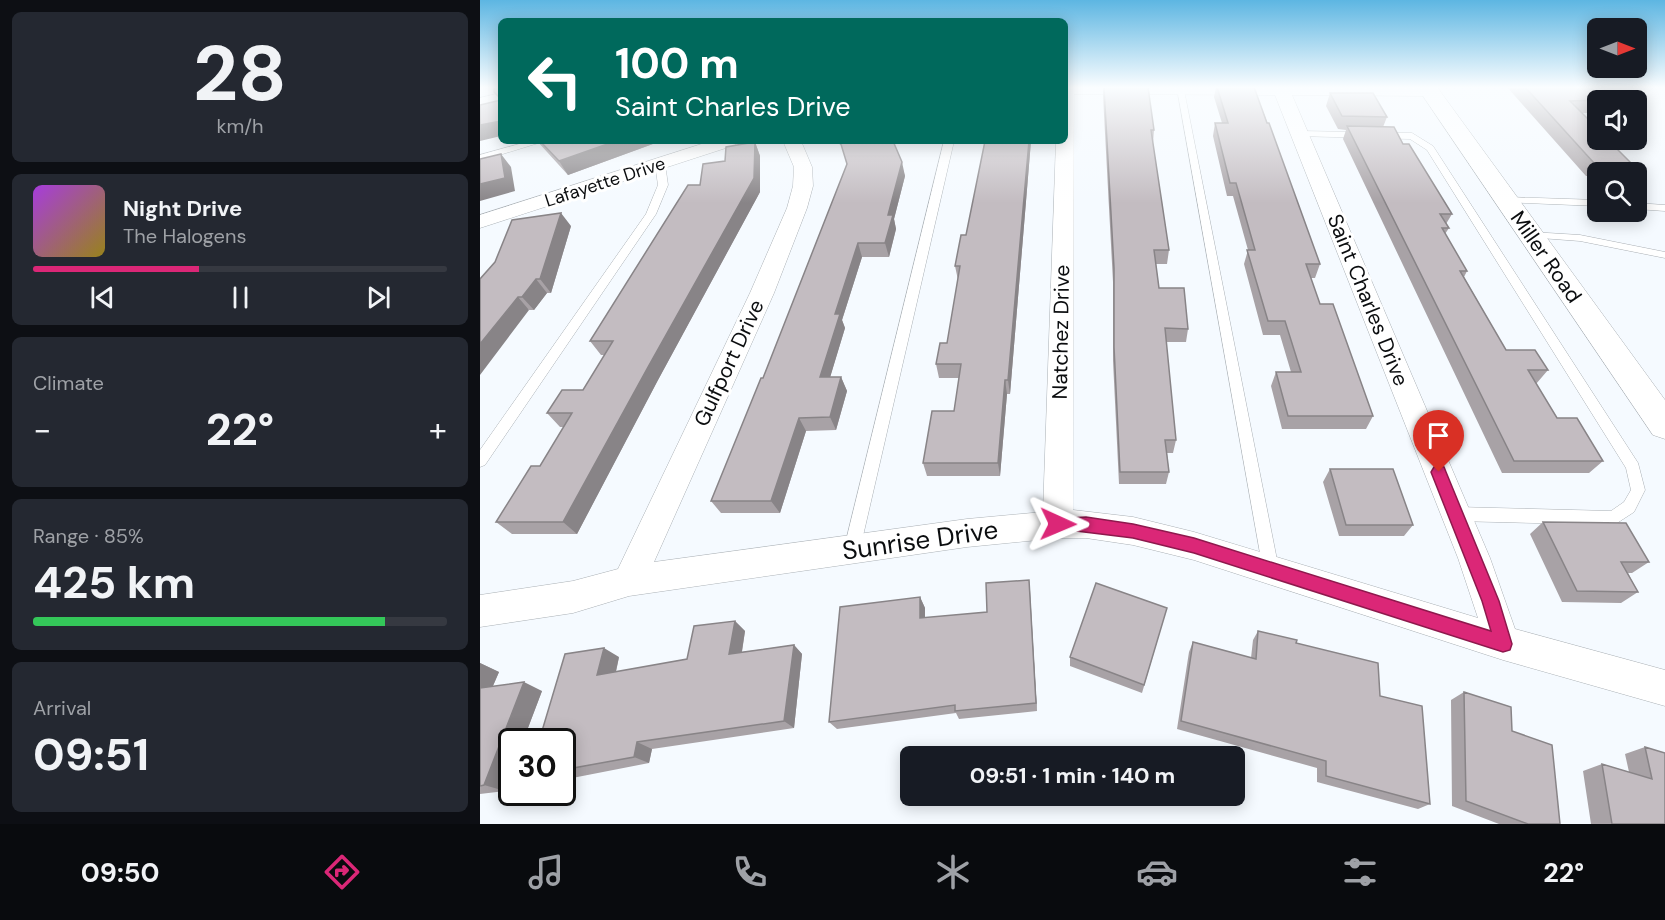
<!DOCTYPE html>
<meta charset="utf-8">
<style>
body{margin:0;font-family:"DM Sans",sans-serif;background:#242831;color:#f1f3f6;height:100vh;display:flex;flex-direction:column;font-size:22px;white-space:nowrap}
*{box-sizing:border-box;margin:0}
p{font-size:20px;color:#9ea1a6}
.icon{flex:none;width:33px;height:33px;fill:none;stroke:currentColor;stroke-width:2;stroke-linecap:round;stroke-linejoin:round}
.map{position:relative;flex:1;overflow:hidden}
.drawer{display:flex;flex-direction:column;gap:12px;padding:12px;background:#0d0f14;width:480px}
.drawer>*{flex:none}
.hud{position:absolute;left:18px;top:18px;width:570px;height:126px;border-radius:9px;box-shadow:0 3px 15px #0003;background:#00695c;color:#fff;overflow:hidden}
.needle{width:39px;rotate:90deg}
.fabs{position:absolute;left:1107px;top:18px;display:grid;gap:12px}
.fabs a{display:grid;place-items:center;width:60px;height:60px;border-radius:9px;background:#171b24;box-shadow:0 3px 15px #0003;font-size:30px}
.speed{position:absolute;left:18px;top:728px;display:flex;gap:12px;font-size:30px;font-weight:700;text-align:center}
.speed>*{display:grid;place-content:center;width:78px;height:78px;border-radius:50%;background:#171b24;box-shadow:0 3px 15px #0003;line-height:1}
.speed .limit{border:3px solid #111;border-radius:9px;background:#fff;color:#111}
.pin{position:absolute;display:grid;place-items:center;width:51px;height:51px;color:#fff;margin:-62px -26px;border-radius:50% 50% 50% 0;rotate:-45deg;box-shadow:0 0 6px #0007}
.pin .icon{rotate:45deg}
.me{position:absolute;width:66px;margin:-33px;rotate:91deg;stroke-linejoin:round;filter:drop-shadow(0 0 4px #0008)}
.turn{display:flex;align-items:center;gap:21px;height:126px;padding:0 18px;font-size:27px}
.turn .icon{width:78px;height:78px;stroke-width:2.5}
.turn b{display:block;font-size:42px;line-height:51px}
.big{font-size:45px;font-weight:700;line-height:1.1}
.drawer .widget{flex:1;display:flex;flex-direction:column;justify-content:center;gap:9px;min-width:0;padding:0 21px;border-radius:9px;background:#242831}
.drawer .dial{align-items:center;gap:0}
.dial b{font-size:78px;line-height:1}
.song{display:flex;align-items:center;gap:18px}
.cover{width:72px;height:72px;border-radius:9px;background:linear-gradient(135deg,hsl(280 70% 55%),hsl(50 70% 35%))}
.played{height:6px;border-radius:3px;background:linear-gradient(90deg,#db2777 40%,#363941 40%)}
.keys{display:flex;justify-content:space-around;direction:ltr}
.heat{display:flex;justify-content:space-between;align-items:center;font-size:33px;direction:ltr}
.charge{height:9px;border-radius:4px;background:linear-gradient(90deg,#34c759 85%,#363941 0)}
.trip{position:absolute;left:420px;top:746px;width:345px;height:60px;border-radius:9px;background:#171b24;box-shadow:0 3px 15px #0003;font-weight:700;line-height:60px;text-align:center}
.tabs{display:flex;height:96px;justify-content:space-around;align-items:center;background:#090b0e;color:#9ea1a6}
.tabs .icon{width:42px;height:42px}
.tabs .on{color:#db2777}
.tabs b{font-size:27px;color:#f1f3f6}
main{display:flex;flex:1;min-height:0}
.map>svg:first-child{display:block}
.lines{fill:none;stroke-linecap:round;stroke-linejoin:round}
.lane-casing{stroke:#aab0b5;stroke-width:1}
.street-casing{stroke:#aab0b5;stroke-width:1}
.secondary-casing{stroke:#aab0b5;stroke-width:1}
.lane{fill:#fff;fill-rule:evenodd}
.street{fill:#fff;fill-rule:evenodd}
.secondary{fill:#fff;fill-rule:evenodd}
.wall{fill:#a8a2a6}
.shaded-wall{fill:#888487}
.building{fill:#c3bcc1;stroke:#888487;stroke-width:1.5}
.route{fill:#db2777;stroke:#8e194d;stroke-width:1.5}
.labels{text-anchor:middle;stroke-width:6;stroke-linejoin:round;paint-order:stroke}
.far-street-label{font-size:18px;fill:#0b0d0f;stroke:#fff}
.street-label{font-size:21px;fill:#0b0d0f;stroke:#fff}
.near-street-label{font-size:26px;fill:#0b0d0f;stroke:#fff}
</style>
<main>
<section class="drawer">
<div class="widget dial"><b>28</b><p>km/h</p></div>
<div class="widget">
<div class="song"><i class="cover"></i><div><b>Night Drive</b><p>The Halogens</p></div></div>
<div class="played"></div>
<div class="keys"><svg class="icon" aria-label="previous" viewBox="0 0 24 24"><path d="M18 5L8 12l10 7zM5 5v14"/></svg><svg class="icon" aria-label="pause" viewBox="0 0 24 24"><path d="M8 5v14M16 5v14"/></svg><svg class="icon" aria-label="next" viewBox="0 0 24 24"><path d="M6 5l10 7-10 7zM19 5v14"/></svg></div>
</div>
<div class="widget"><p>Climate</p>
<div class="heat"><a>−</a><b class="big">22°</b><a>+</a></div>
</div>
<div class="widget"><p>Range · 85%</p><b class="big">425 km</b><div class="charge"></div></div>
<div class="widget"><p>Arrival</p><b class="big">09:51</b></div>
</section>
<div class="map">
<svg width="1185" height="824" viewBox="0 0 1185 824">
<rect width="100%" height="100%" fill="#f5faff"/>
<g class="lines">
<defs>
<path id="lane" d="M697,88L704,90L799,570L797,575L791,577L785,575L783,570Z
M819,131L932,133L953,146L1158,463L1165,490L1154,512L1134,525L976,521L971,519L968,514L971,509L976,507L1131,511L1144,502L1151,490L1146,468L947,150L930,139L816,136L815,134Z
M50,141H65L0,161V155Z
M464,141H474L380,549L378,554L372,556L366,554L364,549Z
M180,161L185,164L188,185L176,214L5,465L0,467V450L166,214L178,185L175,164Z
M1026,197L1118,200V206L1022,202V198Z
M1156,203L1185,205V211L1156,209Z
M1051,232L1100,235L1185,252V258L1100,241L1047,237V233Z"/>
<path id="street" d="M585,87L956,88L958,91L956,94L950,96L812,95L1010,558L1035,629L1185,670V706L1023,660L714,560L653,545L606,538H578L487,547L149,596L93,613L0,627V595L93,581L138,569L270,293L307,208L313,186L314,167L303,141H321L332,167L333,186L327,208L294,293L174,562L487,519L563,512L576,141H585ZM594,94L795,95L978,558L998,618L714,532L653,517L593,510Z
M21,93V103L0,108V98Z
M231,141H258L255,145L0,228V215Z"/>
<path id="secondary" d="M937,87H957L1185,400V439L1173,435Z"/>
</defs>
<use href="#lane" class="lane-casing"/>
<use href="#street" class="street-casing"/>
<use href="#secondary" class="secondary-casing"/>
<use href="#lane" class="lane"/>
<use href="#street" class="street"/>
<use href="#secondary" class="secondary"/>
</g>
<path class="wall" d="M623,87L674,130L673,143L689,250L687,264H676L679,288L708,329L706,342H686L696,440L693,453H687L689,472L686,484H639L633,361V282L623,96Z
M736,87H774L840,264L835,278H830L840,304L893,416L886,429H802L791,386L796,372H811L800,335H783L764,264L768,250L753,196H747L733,136L735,123H742L734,97Z
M1027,87H1110L1118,100V111L1116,113H1102L1151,163L1144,172H1118V176H1106Z
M850,93L907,117L903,127L923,144L972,214L966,224L969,228L965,234L987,271L984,277L1026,350L1068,370L1056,384L1077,418L1123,461L1109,473H1022L863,139L866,130L858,129L846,106Z
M57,141H181L88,175Z
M358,141H413L425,176L414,219L416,229L409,257H382L362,320L365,328L350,377H361L367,391L356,430L326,431L300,513H241L231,501L283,378L367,164L362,145H360Z
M505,141H551L530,394H527L520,476H447L443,463L474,411L479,378H459L456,364L467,343L478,280L475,266L486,235Z
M275,142L280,156V192L178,380L97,534H32L16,522L60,466L84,427H80L67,413L103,390L125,355H121L110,341L220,185Z
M91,226L71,293H67L54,310H49L0,279Z
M850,469L933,525L924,536H859L843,482Z
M1063,522L1169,562L1152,573H1148L1158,592L1141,603L1082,602L1050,534Z
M549,580L557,711L479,719L476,713L357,729L349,722L440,597L445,608V618L507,612Z
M687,608L662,693L590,666V657Z
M255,621L265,631L262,652L314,645L322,654L314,728L172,749L169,763L82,780V741L139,657L136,672L207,659Z
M778,631L816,643L900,696L950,804L938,809L837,782V768L697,729L709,652L713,642L771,658L773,640Z
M0,663L19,672L13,686L62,691L43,741H32L25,791L0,794Z
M984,692L1032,731L1080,824H1019L972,806L971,700Z
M1165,747L1185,824H1111L1103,771L1122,764L1149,772L1145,754Z"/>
<path class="shaded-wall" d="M21,121V136L0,141V125Z
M136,141H181L88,175L79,161Z
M549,141H551L530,394L528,380Z
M275,142L280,156V192L178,380L97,534L83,522Z
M21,154L31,167L35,191L0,201V184Z
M422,162L425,176L414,219L416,229L409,257L405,243L408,215Z
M81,213L91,226L71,293L60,279Z
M378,243L382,257L362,320L365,328L346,391L340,377L355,314Z
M56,279L67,293L54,310L42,297Z
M38,297L49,310L0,375V344Z
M361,377L367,391L356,430L350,417Z
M525,380L527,394L520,476L518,463Z
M319,418L326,431L300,513L291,501Z
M549,580L550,590L557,711L556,703Z
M440,597L445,608V628L440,618Z
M255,621L265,631L260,663L249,654Z
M314,645L322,654L314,728L304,721Z
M124,648L139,657L133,684L117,675Z
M0,663L19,672L8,697L0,694Z
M44,682L62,691L43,741H32V773L25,791L4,785Z
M157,742L172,749L169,763L154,757Z"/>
<path class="building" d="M14,87H21V99L14,92Z
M624,87H668L674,130H671L689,250H674L679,288H704L708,329L685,328L696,440H685L689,472H640L634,347V268Z
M737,87H774L787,123H789L840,264H826L840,304H853L893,416H808L796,372H821L805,321H788L767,250H775L756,183H750L735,123H748Z
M1045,87H1110L1124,100L1090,101L1118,129V140H1128L1151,163H1114Z
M850,93H893L907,117L862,116Z
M21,100V121L0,125V105Z
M867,126L914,127L923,144H929L972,214H960L969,228H962L987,271H980L1026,350H1055L1068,370H1048L1077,418H1097L1123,461H1034Z
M60,141H136L79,161Z
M360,141H413L422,162L408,215H413L405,243H378L355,314H360L340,377H361L350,417L319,418L291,501H231L281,378H283L367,164Z
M505,141H549L528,380H525L518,463H443L452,411H474L481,364H456L460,343H467L480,266H475L481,235H486Z
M275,142L274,178L168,367L83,522H16L51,466H60L92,413H67L82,390H103L133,341H110L208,185H220L223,164L245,161L246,147Z
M21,154L25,178L0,184V159Z
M81,213L60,279H56L42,297H38L0,344V279L15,262L32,220Z
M850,469H913L933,525H866Z
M1063,522L1146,523L1169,562H1141L1158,592L1097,591Z
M549,580L556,703L475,711V705L349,722L360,607L440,597V618L507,612L506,583Z
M616,583L687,608L664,685L590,657Z
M255,621L249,654L314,645L304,721L157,742L154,757L82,770V741H59L85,654L124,648L117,675L207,659L214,626Z
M778,631L817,640L816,643L898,663L900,696L942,706L950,804L846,776V761L701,721L713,642L776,659Z
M44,682L4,785L0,786V688Z
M984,692L1031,707L1032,731L1072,745L1080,824H1048L986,801Z
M1165,747L1185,753V824H1132L1122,764L1172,779Z"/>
<linearGradient id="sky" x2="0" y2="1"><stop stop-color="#5db6e2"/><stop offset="0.43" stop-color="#fafdff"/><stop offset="1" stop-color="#fafdff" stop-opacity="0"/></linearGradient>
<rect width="1185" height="203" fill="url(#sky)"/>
<path class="route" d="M959,466L964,467L966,472L1019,601L1032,644L1030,650L1023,652L714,553L653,538L572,528L570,524L572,519L606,517L653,524L714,538L1011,631L1002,601L951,472L954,467Z"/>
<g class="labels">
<g class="far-street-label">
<text transform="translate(125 182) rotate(-18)" y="6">Lafayette Drive</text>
</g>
<g class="street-label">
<text transform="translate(1066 257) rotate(55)" y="7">Miller Road</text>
<text transform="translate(888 300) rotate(68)" y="7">Saint Charles Drive</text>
<text transform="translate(581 332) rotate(-89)" y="7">Natchez Drive</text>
<text transform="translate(249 363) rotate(-65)" y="7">Gulfport Drive</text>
</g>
<g class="near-street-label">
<text transform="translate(440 540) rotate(-8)" y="9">Sunrise Drive</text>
</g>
</g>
</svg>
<div class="fabs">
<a><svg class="needle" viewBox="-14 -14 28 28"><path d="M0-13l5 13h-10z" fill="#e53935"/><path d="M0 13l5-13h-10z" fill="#9ea1a6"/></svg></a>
<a><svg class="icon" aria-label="sound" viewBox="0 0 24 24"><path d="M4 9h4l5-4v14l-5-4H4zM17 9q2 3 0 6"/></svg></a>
<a><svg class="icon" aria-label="search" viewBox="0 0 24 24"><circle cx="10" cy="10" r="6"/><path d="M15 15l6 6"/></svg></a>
</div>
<div class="speed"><div class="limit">30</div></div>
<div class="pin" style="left:959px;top:472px;background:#d93025"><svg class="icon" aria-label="arrive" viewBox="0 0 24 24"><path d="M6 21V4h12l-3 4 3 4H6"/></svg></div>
<svg class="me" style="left:578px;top:524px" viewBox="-20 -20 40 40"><path d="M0-17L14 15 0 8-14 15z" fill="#db2777" stroke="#fff" stroke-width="4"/></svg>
<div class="trip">09:51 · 1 min · 140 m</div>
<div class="hud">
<div class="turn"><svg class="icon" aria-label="left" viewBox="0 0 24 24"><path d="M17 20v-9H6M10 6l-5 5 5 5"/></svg><div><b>100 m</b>Saint Charles Drive</div></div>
</div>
</div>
</main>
<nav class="tabs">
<b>09:50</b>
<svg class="icon on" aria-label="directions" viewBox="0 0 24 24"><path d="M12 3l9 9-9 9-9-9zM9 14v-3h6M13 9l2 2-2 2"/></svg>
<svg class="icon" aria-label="music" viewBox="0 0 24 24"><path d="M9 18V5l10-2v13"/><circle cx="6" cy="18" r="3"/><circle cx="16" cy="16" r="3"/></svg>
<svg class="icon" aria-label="phone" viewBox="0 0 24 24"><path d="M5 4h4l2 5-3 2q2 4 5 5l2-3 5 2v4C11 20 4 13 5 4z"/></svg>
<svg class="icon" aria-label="climate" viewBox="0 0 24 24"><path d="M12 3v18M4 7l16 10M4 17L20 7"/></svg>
<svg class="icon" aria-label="car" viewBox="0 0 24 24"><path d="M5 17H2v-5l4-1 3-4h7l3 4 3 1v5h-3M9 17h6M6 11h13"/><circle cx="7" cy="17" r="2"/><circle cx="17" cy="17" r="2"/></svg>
<svg class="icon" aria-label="filters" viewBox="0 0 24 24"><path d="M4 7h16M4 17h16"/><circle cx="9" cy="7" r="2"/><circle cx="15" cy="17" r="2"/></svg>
<b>22°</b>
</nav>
